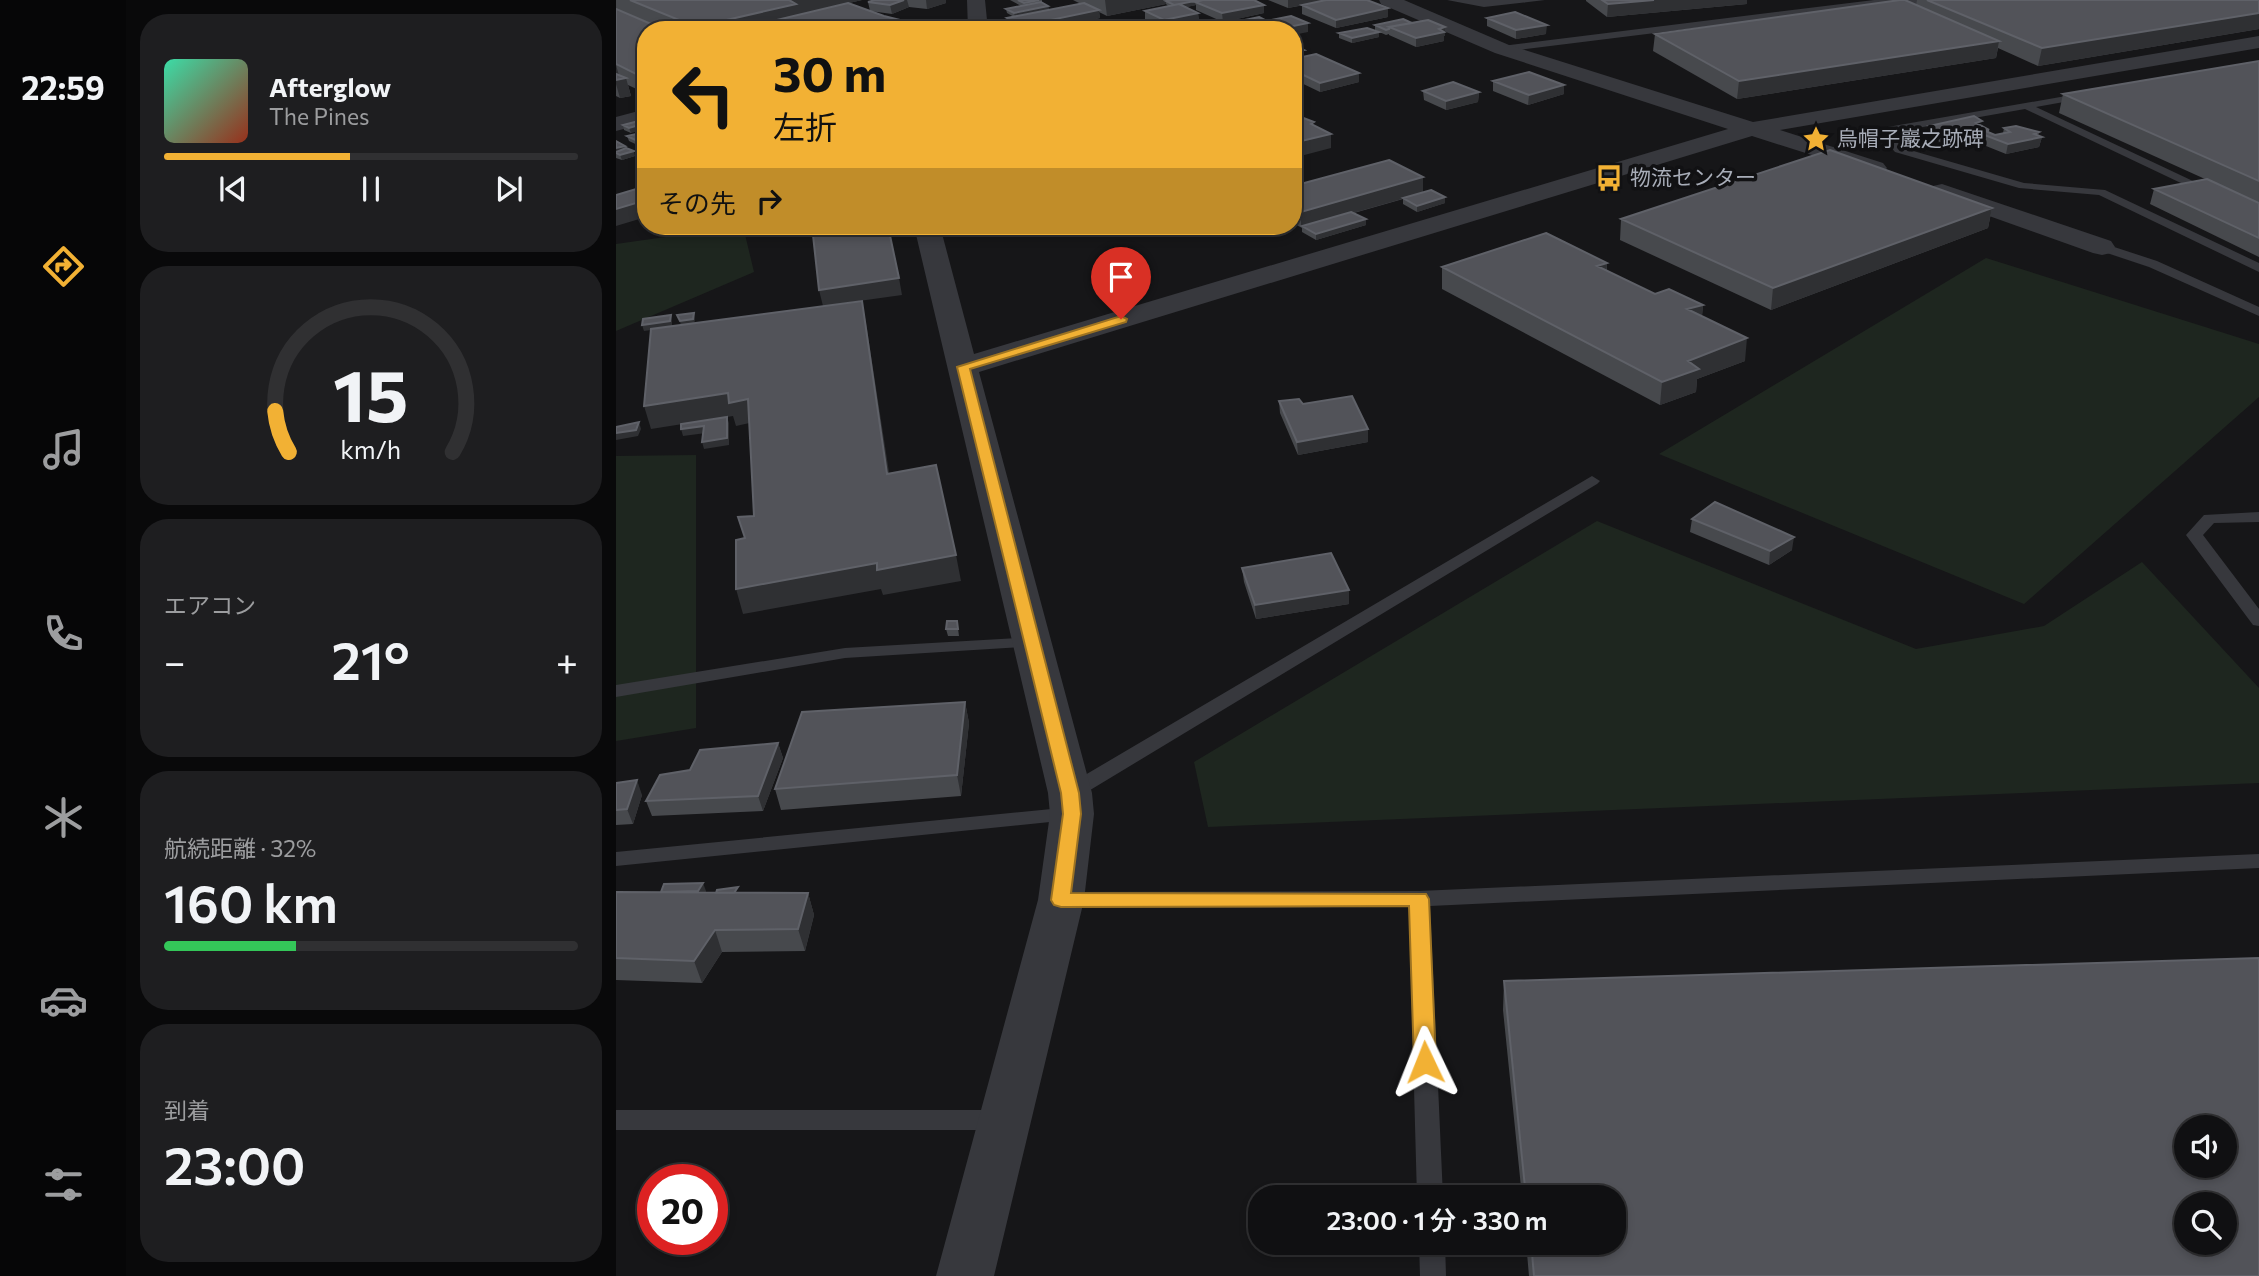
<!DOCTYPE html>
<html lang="ja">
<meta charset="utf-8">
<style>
body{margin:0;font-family:Commissioner,"Noto Sans JP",sans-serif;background:#1e1e20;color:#f1f3f6;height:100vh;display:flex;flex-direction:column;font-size:26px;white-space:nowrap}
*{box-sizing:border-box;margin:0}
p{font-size:23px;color:#9c9d9f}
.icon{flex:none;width:38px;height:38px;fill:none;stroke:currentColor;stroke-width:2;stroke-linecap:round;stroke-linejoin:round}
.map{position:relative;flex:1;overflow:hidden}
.side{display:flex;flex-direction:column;gap:14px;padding:14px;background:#09090a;width:490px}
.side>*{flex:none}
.hud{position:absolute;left:21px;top:21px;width:665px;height:214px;border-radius:28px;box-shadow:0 4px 10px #0003,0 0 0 2px #303032;background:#f2b134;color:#111;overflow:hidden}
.fabs{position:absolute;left:1558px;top:1115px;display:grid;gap:14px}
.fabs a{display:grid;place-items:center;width:63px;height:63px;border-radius:50%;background:#101012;box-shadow:0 4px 10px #0003,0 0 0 2px #303032;font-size:35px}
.speed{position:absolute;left:21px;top:1164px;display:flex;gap:14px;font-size:35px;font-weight:700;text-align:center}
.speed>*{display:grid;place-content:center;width:91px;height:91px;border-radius:50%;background:#101012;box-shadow:0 4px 10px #0003,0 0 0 2px #303032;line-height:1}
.speed .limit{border:10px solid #d22;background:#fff;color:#111}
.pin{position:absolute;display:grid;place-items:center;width:60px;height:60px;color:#fff;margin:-72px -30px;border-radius:50% 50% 50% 0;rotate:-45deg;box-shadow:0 0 7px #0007}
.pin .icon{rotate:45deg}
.me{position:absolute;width:77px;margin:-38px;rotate:358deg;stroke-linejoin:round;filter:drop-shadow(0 0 5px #0008)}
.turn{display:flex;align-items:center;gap:24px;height:147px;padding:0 21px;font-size:32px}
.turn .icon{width:91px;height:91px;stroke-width:2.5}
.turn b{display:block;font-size:49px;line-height:60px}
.then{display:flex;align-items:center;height:66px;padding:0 21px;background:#0003;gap:14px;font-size:26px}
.big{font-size:52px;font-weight:600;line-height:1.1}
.side .tile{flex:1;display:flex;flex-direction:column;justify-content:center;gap:10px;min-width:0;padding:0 24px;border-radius:28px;background:#1e1e20}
.side .dial{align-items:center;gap:0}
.dial svg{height:182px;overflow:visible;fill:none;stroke:#303032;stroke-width:7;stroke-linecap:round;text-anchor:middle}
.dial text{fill:#f1f3f6;stroke:none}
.song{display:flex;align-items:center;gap:21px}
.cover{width:84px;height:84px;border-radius:10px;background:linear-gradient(135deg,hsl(160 70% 55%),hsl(10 70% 35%))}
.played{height:7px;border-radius:4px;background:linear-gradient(90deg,#f2b134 45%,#303032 45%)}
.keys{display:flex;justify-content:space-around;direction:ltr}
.heat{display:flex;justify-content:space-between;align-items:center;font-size:38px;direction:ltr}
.charge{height:10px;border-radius:5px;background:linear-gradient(90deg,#34c759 32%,#303032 0)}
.trip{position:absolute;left:632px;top:1185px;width:378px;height:70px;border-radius:28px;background:#101012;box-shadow:0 4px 10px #0003,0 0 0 2px #303032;font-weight:600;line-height:70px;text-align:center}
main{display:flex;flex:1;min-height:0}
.dock{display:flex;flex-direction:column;width:126px;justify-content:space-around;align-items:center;background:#060607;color:#9c9d9f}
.dock .icon{width:49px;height:49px}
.dock .selected{color:#f2b134}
.dock b{font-size:32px;color:#f1f3f6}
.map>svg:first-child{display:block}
.green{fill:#1e261f}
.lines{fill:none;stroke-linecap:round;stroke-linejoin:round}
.service{fill:#37383d;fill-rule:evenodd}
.tertiary{fill:#37383d;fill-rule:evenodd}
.wall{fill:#47494d}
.shaded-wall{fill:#2f3033}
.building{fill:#525359;stroke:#5f6168;stroke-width:2;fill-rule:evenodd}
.route{fill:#f2b134;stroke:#9d7322;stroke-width:2}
.labels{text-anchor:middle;stroke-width:7;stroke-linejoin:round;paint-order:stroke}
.far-poi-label{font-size:21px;fill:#a8adb8;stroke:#111113;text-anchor:start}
</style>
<main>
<nav class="dock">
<b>22:59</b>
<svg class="icon selected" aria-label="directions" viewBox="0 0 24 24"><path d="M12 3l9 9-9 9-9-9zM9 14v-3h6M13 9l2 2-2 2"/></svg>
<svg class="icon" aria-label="music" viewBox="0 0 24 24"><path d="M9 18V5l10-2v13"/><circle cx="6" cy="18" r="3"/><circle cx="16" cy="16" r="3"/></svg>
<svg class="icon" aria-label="phone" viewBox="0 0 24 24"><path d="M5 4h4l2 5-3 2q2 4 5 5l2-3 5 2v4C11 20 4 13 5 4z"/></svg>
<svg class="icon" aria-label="climate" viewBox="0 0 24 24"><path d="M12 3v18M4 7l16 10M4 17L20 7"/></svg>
<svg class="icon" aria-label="car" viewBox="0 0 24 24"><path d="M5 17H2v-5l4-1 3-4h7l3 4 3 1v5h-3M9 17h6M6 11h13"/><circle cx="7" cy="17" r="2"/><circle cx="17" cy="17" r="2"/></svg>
<svg class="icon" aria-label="filters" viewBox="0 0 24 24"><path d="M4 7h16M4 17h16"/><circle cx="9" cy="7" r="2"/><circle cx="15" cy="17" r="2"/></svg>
</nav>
<section class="side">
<div class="tile">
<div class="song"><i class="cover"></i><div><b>Afterglow</b><p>The Pines</p></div></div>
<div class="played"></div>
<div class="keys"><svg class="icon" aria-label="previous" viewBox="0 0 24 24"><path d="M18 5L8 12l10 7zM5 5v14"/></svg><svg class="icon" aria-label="pause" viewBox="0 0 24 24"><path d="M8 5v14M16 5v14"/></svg><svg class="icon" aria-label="next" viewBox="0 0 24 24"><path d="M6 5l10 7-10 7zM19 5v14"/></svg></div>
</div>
<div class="tile dial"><svg viewBox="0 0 100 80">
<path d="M14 69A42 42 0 1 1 86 69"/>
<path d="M14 69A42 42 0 0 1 8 51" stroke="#f2b134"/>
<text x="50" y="56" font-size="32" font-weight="700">15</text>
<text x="50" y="72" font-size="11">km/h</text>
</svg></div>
<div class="tile"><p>エアコン</p>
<div class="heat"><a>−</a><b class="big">21°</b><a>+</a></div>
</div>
<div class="tile"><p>航続距離 · 32%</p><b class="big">160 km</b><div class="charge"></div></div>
<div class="tile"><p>到着</p><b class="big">23:00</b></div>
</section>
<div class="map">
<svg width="1643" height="1276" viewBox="0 0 1643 1276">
<rect width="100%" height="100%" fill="#161618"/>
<path class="green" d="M127,226L138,272L0,331V244Z
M1370,258L1643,344V397L1408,604L1043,454Z
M80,455V728L0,741V456Z
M981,521L1300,649L1428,626L1526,562L1643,688V783L592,827L578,762Z"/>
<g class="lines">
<path class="service" d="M831,0H929L868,7Z
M1258,0H1337L1333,3L1258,6L886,52L881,49L886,46Z
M1467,93L1470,94V98L1420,107L1596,190V194H1588L1409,109L1273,133L1287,148L1408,183L1489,190L1643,263V272L1483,195L1403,188L1279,152L1261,131L1266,128Z
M1486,243L1541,261L1643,307V316L1533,267L1482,250L1480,247Z
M976,476L984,481L981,484L461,798H447L444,793L447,788Z
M1643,512V522L1598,523L1587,535L1643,609V626L1637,625L1570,535L1588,515Z
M417,637L423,638L426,642L423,646L229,658L0,697V685L229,648Z
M456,807L463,809L466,814L463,819L0,866V852Z
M1643,854V868L814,906L827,1197H801L793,907L447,908L440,905L436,900L440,895L447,892L803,891Z
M0,1110H385L394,1113L397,1120L394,1127L385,1130H0Z
M803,1242H829L830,1276H804Z"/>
<path class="tertiary" d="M351,0H369L372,30H352Z
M763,0H788L893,45L1137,122L1643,36V48L1164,130L1267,163L1271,168L1267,173L1259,175L1136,136L363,372L476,793L478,814L468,900L378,1276H320L422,900L434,814L432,793L298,226H324L358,354L1112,129L879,53L765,4Z
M30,109V123L0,131V117Z
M1326,184L1495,241L1499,247L1495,253L1486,255L1477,253L1317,196L1314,191L1317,186Z"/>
</g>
<path class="wall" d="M0,0H246L233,3L289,30H50L0,9Z
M259,0H330V3L311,9L293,7L276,14L254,11L252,2Z
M394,0H426V2L432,6L433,10L465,4L457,0H638L648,5V13L607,22L580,10V5L570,7L582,13L583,22L549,28L529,20V11L552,6L550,4L491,16L483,12L484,18L430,30H398L392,27L391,18L398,17L391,13L390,9L405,6Z
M652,0H751L772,8V17L720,28L686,14V5L694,4L672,8Z
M970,0H1131V4L991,17L970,1Z
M1301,0H1643V29L1422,66L1382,48L1380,58L1121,99L1037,51L1039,34L1300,5Z
M0,9L30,30V100L28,99L27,94L29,93L12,85L15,96L4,98L0,96Z
M871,18L930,34L900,39L871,26Z
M651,21L692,32L677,30H612L609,29V24Z
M796,23L829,27V36H828V41L800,47L773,35V34L770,35L759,30V25Z
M723,33L763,37L736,43L723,38Z
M677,45L688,50V57L743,73V82L704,92L677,79Z
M1643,61V257L1534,204L1538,189L1589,179L1443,113L1447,94Z
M877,81L948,85V94L912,105L877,91Z
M807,91L863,92L862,102L830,110L808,100Z
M30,119L15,133L8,130L7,125Z
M1366,125L1373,130V132L1379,135L1387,133L1388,128L1423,132L1422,136L1426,137L1423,147L1390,154L1365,144L1338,149L1312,136L1313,126Z
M11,136L30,138V149L13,141Z
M0,141L9,146L10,148L19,156L6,160L0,158Z
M807,177V192L829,197V203L801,212L787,204V199L738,213L750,219V225L700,240L686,232V228L677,223V186Z
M1376,208L1372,228L1155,310L1004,240L1005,219Z
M991,263V271L1039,294L1087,305L1086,316L1129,361L1081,379L1080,392L1044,405L826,289V267Z
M663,401L687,404L752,442L682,455L664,413Z
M1076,519L1176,550L1153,565L1074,532Z
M626,568L733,604L640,619L628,582Z
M341,621L343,636H332L330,629Z
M349,702L353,723L345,796L165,810L159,789Z
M162,743L167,758L147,811L36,816L30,801L74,770Z
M0,783L26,795L17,824L0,825Z
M90,891L88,893H192L198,915L189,951L106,952L86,983L0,980V892H46H45Z
M888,981L1643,1276H913L910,1242H998V1197H906L887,1010Z"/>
<path class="shaded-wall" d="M175,0H246L148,23L149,28L143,30H81L80,27Z
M288,0H291L293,7L276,14L274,5Z
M310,0H330V3L311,9Z
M489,0H572L550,1V4L491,16Z
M584,0L579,2L580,5L559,10L558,5Z
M672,0H711L672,8Z
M1038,0H1131V4L991,17L992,4Z
M648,5V13L607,22L606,13Z
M432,6L433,10L399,17L398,13Z
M772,8V17L720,28V20Z
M483,10L484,18L430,30H406V26Z
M582,13L583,22L549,28L548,20Z
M1643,13V29L1422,66L1426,48Z
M288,21L289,30H253Z
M692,23V32L677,35V30H658Z
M931,25L930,34L900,39V30Z
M829,27V36H828V41L800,47V38Z
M763,32V37L736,43V38Z
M1383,41L1380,58L1121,99L1123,81Z
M688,50V59L677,61V52Z
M0,65L4,79L10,78L15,96L4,98L0,84Z
M743,73V82L704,92V83Z
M30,74V94H29L24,76Z
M948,85V94L912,105L913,95Z
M863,92L862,102L830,110V101Z
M30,123V129L15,133L13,128Z
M1423,132L1421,138L1426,137L1423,147L1390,154L1392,144Z
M715,134V148L677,158V143Z
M1366,134L1365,144L1338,149L1340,139Z
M9,146L11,151L0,153V148Z
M18,151L19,156L6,160L4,155Z
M807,177V193L688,227L686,226L685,228V212Z
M829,197V203L801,212V206Z
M30,200V217L0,226V209Z
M1376,208L1372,228L1155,310L1157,288Z
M750,219V225L700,240V234Z
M991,263L990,285L981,266Z
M283,278L286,295L207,306L203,290Z
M246,301L250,323L277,498L271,474Z
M1087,305L1085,327L1071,309Z
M78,313L79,319L78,325L65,327L64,321Z
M55,315L56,321V327L28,331L26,325Z
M1131,338L1129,361L1081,379L1080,392L1044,405L1046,382L1072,361Z
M112,393L132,399L138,422L120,426L117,416L111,417L113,423V445L88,449L86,442L111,417L35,429L28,406Z
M23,422L25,429L22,436L0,440V433Z
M88,426L90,433L67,436L65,429Z
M752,429V442L682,455L681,442Z
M1178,537L1176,550L1153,565L1154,551Z
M340,555L345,581L267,595L265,589L127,614L120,589L261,563Z
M733,590V604L640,619L639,605Z
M349,702L353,723L345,796L341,775Z
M162,743L167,758L147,811L142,796Z
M21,780L26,795L17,824L11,809Z
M87,883L90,891L85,898L82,891Z
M192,893L198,915L189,951L182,929Z
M99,930L106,952L86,983L78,961Z"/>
<path class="building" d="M14,0H175H173L180,4L80,27Z
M259,0H288L274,5L252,2Z
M402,0H423L408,3Z
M557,0H584L558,5L550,1Z
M587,0H638L648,5L606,13L579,2Z
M710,0H751L772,8L720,20L686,5Z
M986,0H1038L992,4Z
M1284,0H1289L1383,41L1123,81L1039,34Z
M1311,0H1643V13L1426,48Z
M425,2L432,6L398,13L390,9Z
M232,3L268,16L288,21L253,30H166L148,23Z
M468,3L483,10L406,26L391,18Z
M563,4L582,13L548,20L529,11Z
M0,9L49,30H30V74L24,76L0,64Z
M899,12L931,25L900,30L871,18Z
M675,16L692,23L658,30H634L625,26Z
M643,17L651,21L625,26V28L620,29L609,24Z
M787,19L796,23L773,27V29L770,30L759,25Z
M812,20L829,27L823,29L828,32L800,38L773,27Z
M136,22L158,30H103Z
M521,22L536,30H508L500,26Z
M751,28L763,32L736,38L723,33Z
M677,45L688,50L677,52Z
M700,54L743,73L704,83L677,70V59Z
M1643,61V181L1447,94Z
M913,72L948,85L913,95L877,81Z
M0,74L10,78L0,80Z
M837,82L863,92L830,101L807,91Z
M677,114L698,122L695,124L715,134L677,143Z
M1358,116L1366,121L1360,123L1373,130H1367L1379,135L1394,132L1388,128L1400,126L1423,132L1418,134L1426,137L1392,144L1366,134L1340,139L1313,126Z
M30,119V123L13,128L7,125Z
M20,134L30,138V145L11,136Z
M0,141L9,146L0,148Z
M10,148L18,151L4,155L0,153V152Z
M1214,150L1376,208L1157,288L1005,219Z
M773,160L807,177L685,212L677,208V186Z
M1591,179L1643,203V238L1538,189Z
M30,186V200L0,209V195Z
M815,190L829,197L801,206L787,198Z
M735,212L750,219L700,234L686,226Z
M196,226H272L283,278L203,290Z
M930,233L991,263L981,266L1039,294L1053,289L1087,305L1071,309L1131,338L1072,361L1083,369L1046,382L826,267Z
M246,301L271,474L320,465L340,555L261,570V563L120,589V540L129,538L122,517L138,516L132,399L113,403L112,393L28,406L35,329Z
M78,313L77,319L64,321L61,315Z
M55,315L54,321L26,325L27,319Z
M736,396L752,429L681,442L663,401L683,399L687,404Z
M111,417V438L86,442L88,426L65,429V424Z
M23,422L20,430L0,433V427Z
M1099,502L1178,537L1154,551L1076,519Z
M715,553L733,590L639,605L626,568Z
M331,621H341L342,629H330Z
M349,702L341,775L159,789L186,712Z
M162,743L142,796L30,801L44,775L74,770L84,750Z
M21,780L11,809L0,810V783Z
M87,883L82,891L45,892L48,884Z
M122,887L118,893H100L101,890Z
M0,892L192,893L182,929L99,930L78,961L0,958Z
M1643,958V1276H918L915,1242H998V1197H910L888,981ZM1570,1127H1608V1166H1570ZM1570,1204H1608V1242H1570Z"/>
<path class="route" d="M505,316L511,319L510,322L354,369L463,793L465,814L455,893L810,894L813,899L820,1062L817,1067L809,1070L801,1067L798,1062L793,906L445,907L438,905L435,900L447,814L445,793L341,367Z"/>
<defs>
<symbol id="sight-bare" viewBox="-9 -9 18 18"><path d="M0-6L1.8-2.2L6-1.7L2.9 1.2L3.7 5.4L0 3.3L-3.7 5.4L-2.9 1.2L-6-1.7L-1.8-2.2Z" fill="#f2b134" stroke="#111113" stroke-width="2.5" paint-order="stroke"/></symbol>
<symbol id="bus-bare" viewBox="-9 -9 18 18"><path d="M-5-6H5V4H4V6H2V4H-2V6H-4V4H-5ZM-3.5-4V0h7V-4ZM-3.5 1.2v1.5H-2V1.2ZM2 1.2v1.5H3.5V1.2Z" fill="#f2b134" stroke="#111113" stroke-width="2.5" paint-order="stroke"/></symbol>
</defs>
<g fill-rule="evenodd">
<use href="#sight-bare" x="1181" y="120" width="38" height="38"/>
<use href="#bus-bare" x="974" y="159" width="38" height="38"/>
</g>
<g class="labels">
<g class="far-poi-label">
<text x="1221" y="146">烏帽子巖之跡碑</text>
<text x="1014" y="185">物流センター</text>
</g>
</g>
</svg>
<div class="fabs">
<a><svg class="icon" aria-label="sound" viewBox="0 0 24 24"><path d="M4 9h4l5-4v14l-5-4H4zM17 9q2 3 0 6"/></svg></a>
<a><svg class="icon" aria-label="search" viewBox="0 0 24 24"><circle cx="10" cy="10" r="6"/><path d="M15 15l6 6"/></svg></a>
</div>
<div class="speed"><div class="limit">20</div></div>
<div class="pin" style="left:505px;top:319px;background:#d93025"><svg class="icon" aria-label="arrive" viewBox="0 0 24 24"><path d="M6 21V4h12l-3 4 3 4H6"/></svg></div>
<svg class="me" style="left:809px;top:1062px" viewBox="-20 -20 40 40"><path d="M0-17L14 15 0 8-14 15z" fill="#f2b134" stroke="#fff" stroke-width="4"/></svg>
<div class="trip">23:00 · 1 分 · 330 m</div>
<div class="hud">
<div class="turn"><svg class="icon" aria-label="left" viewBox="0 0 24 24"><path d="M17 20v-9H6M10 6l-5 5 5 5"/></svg><div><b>30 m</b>左折</div></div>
<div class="then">その先<svg class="icon" aria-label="right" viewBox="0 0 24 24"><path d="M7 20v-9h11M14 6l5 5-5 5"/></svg></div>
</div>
</div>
</main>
